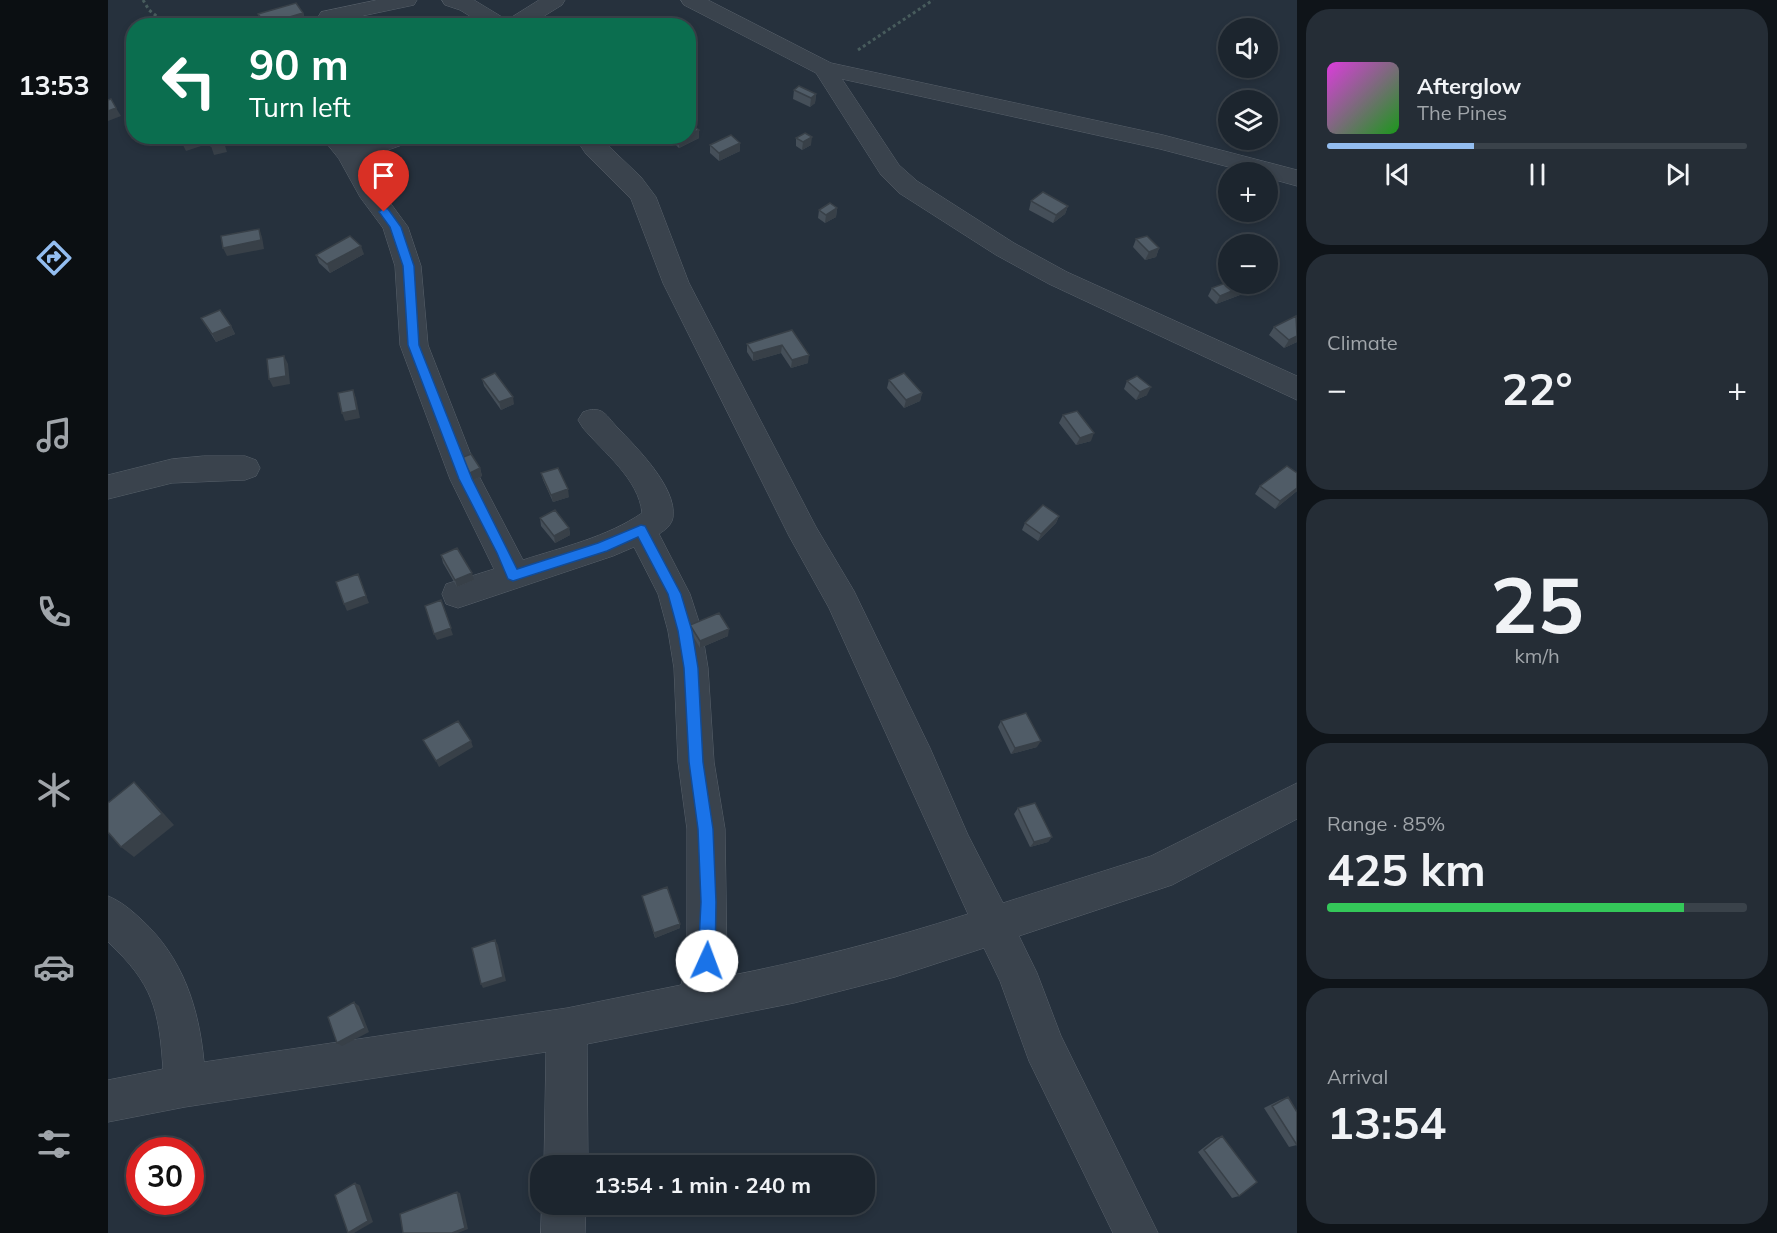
<!DOCTYPE html>
<meta charset="utf-8">
<style>
body{margin:0;font-family:Mulish,sans-serif;background:#252d36;color:#f1f3f6;height:100vh;display:flex;flex-direction:column;font-size:22px;white-space:nowrap}
*{box-sizing:border-box;margin:0}
p{font-size:20px;color:#a0a5aa}
.icon{flex:none;width:33px;height:33px;fill:none;stroke:currentColor;stroke-width:2;stroke-linecap:round;stroke-linejoin:round}
.map{position:relative;flex:1;overflow:hidden}
.panel{display:flex;flex-direction:column;gap:9px;padding:9px;background:#0f1419;width:480px}
.panel>*{flex:none}
.top-card{position:absolute;left:18px;top:18px;width:570px;height:126px;border-radius:24px;box-shadow:0 3px 9px #0003,0 0 0 2px #3a424a;background:#0b6e4f;color:#fff;overflow:hidden}
.buttons{position:absolute;left:1110px;top:18px;display:grid;gap:12px}
.buttons a{display:grid;place-items:center;width:60px;height:60px;border-radius:50%;background:#1c252e;box-shadow:0 3px 9px #0003,0 0 0 2px #3a424a;font-size:30px}
.speed{position:absolute;left:18px;top:1137px;display:flex;gap:12px;font-size:30px;font-weight:700;text-align:center}
.speed>*{display:grid;place-content:center;width:78px;height:78px;border-radius:50%;background:#1c252e;box-shadow:0 3px 9px #0003,0 0 0 2px #3a424a;line-height:1}
.speed .limit{border:9px solid #d22;background:#fff;color:#111}
.pin{position:absolute;display:grid;place-items:center;width:51px;height:51px;color:#fff;margin:-62px -26px;border-radius:50% 50% 50% 0;rotate:-45deg;box-shadow:0 0 6px #0007}
.pin .icon{rotate:45deg}
.me{position:absolute;width:66px;margin:-33px;rotate:2deg;stroke-linejoin:round;filter:drop-shadow(0 0 4px #0008)}
.turn{display:flex;align-items:center;gap:21px;height:126px;padding:0 24px;font-size:27px}
.turn .icon{width:78px;height:78px;stroke-width:2.5}
.turn b{display:block;font-size:42px;line-height:51px}
.big{font-size:45px;font-weight:700;line-height:1.1}
.panel .widget{flex:1;display:flex;flex-direction:column;justify-content:center;gap:9px;min-width:0;padding:0 21px;border-radius:24px;background:#252d36}
.panel .dial{align-items:center;gap:0}
.dial b{font-size:78px;line-height:1}
.song{display:flex;align-items:center;gap:18px}
.cover{width:72px;height:72px;border-radius:9px;background:linear-gradient(135deg,hsl(300 70% 55%),hsl(120 70% 35%))}
.played{height:6px;border-radius:3px;background:linear-gradient(90deg,#93bdf0 35%,#3a424a 35%)}
.keys{display:flex;justify-content:space-around;direction:ltr}
.heat{display:flex;justify-content:space-between;align-items:center;font-size:33px;direction:ltr}
.charge{height:9px;border-radius:4px;background:linear-gradient(90deg,#34c759 85%,#3a424a 0)}
.trip{position:absolute;left:422px;top:1155px;width:345px;height:60px;border-radius:24px;background:#1c252e;box-shadow:0 3px 9px #0003,0 0 0 2px #3a424a;font-weight:700;line-height:60px;text-align:center}
main{display:flex;flex:1;min-height:0}
.menu{display:flex;flex-direction:column;width:108px;justify-content:space-around;align-items:center;background:#0b0f12;color:#a0a5aa}
.menu .icon{width:42px;height:42px}
.menu .selected{color:#93bdf0}
.menu b{font-size:27px;color:#f1f3f6}
.map>svg:first-child{display:block}
.lines{fill:none;stroke-linecap:round;stroke-linejoin:round}
.street-casing{stroke:#58616b;stroke-width:1}
.path{stroke:#485c5d;stroke-width:3;stroke-dasharray:3 3;stroke-linecap:butt}
.street{fill:#3a434d;fill-rule:evenodd}
.wall{fill:#454f59}
.shaded-wall{fill:#384048}
.building{fill:#505c67;stroke:#384048;stroke-width:1.5}
.route{fill:#1a73e8;stroke:#114b97;stroke-width:1.5}
</style>
<main>
<nav class="menu">
<b>13:53</b>
<svg class="icon selected" aria-label="directions" viewBox="0 0 24 24"><path d="M12 3l9 9-9 9-9-9zM9 14v-3h6M13 9l2 2-2 2"/></svg>
<svg class="icon" aria-label="music" viewBox="0 0 24 24"><path d="M9 18V5l10-2v13"/><circle cx="6" cy="18" r="3"/><circle cx="16" cy="16" r="3"/></svg>
<svg class="icon" aria-label="phone" viewBox="0 0 24 24"><path d="M5 4h4l2 5-3 2q2 4 5 5l2-3 5 2v4C11 20 4 13 5 4z"/></svg>
<svg class="icon" aria-label="climate" viewBox="0 0 24 24"><path d="M12 3v18M4 7l16 10M4 17L20 7"/></svg>
<svg class="icon" aria-label="car" viewBox="0 0 24 24"><path d="M5 17H2v-5l4-1 3-4h7l3 4 3 1v5h-3M9 17h6M6 11h13"/><circle cx="7" cy="17" r="2"/><circle cx="17" cy="17" r="2"/></svg>
<svg class="icon" aria-label="filters" viewBox="0 0 24 24"><path d="M4 7h16M4 17h16"/><circle cx="9" cy="7" r="2"/><circle cx="15" cy="17" r="2"/></svg>
</nav>
<div class="map">
<svg width="1189" height="1233" viewBox="0 0 1189 1233">
<rect width="100%" height="100%" fill="#26313d"/>
<g class="lines">
<defs>
<path id="street" d="M269,0H309L306,5L221,23L213,22L210,17L213,12Z
M334,0H366L399,20L431,0H457L454,5L420,26H378L352,10L337,5Z
M573,0H600L723,63L1055,135L1189,170V186L1160,178V172H1140L1052,149L734,79L791,165L809,181L906,243L959,272L1189,376V400L941,284L888,255L791,193L773,175L708,73L576,5Z
M213,136H238L246,146L272,136H309L305,141L255,159L275,193L300,227L313,266L320,345L372,478L415,560C455,547 499,537 534,513C531,479 495,452 475,428L470,420L475,412C481,410 486,408 493,411C499,414 504,422 509,427C528,447 569,487 565,517C564,525 557,530 551,534L582,594L594,631L600,668L606,762L617,829L619,961L615,977C698,961 779,940 860,914L721,608L681,536L555,283L523,199L478,154L466,136H490L533,177L548,197L581,283L708,527L746,591L822,748L860,835L895,903L1043,856L1189,783V819L1064,885L911,936L929,973L953,1036L1050,1233H1005L921,1061L892,981L876,948L787,977L686,1003L479,1044L480,1166H436L438,1052L77,1107L0,1122V1080L55,1069C51,1009 45,984 0,942V896C14,902 23,910 34,920C75,958 91,1008 96,1062L459,1008L573,985L579,961V829L570,762L566,668L560,631L550,594L526,547L505,556L350,608L338,604L334,594L338,584L386,569L342,479L292,345L287,266L275,228L252,197L231,159Z
M96,456H137L148,460L152,468L148,476L137,480L64,483L0,499V475L64,459Z
M434,1204H478L477,1233H433Z"/>
</defs>
<use href="#street" class="street-casing"/>
<path class="path" d="M35,0L41,10L61,26
M750,50L825,0"/>
<use href="#street" class="street"/>
</g>
<path class="wall" d="M195,13L198,22L185,26H155L150,14Z
M686,90L708,94L707,103L702,107L685,99Z
M561,136H580L591,138L571,148L561,139Z
M688,138L703,145L694,150L688,146Z
M602,145L632,151L611,161L602,153Z
M923,201L960,206L957,214L945,223L921,210Z
M729,208L728,217L717,223L710,218L711,210Z
M1028,239L1051,248L1048,257L1037,260L1025,247Z
M256,254L222,273L211,263L208,255Z
M1136,286L1132,295L1108,304L1100,296L1104,288Z
M1189,317V342L1176,348L1161,335L1166,327Z
M93,318L123,326L127,334L108,342Z
M684,330L700,363L683,368L673,353L645,361L639,352V344Z
M374,379L406,404L393,410L376,386Z
M781,380L814,393L812,401L796,408L779,388Z
M1019,381L1039,395L1028,400L1016,389Z
M955,415L983,441L968,445L951,423Z
M353,458L372,468L374,476L365,480L355,466Z
M433,473L461,497L445,502L435,480Z
M1189,473V491L1167,509L1147,494L1152,486Z
M951,516L948,523L930,541L914,530L917,523Z
M432,518L461,528L462,535L447,543L433,526Z
M333,555L366,580L349,587L335,563Z
M582,625L620,636L592,648L582,631Z
M893,721L929,747L903,754L890,727Z
M910,808L944,837L940,842L922,847L906,814Z
M534,896L572,924V928L547,938Z
M1180,1097L1189,1145L1181,1147L1156,1108L1172,1100Z
M1114,1136L1131,1196L1124,1198L1090,1152L1108,1138Z"/>
<path class="shaded-wall" d="M195,13L198,22L185,26H158V24Z
M708,94L707,103L702,107L703,98Z
M8,108L13,116L0,121V111Z
M591,130V138L571,148V139L577,136H580V135Z
M114,136L119,152L106,155L103,146Z
M92,137L96,145L78,151L74,143Z
M704,137L703,145L694,150L695,142Z
M632,143V151L611,161V153Z
M960,206L957,214L945,223L948,215Z
M729,208L728,217L717,223L718,215Z
M151,229L154,237L156,249L119,256L115,248Z
M253,246L256,254L222,273L219,264Z
M1051,248L1048,257L1037,260L1041,252Z
M1136,286L1132,295L1108,304L1112,296Z
M123,326L127,334L108,342L104,334Z
M1189,336V342L1176,348L1181,340Z
M674,345L673,353L645,361V353Z
M701,355L700,363L683,368L684,360Z
M176,356L180,364L182,384L165,387L161,379Z
M1043,387L1039,395L1028,400L1032,392Z
M245,390L248,398L252,418L237,421L234,413Z
M814,393L812,401L796,408L798,400Z
M405,397L406,404L393,410L391,402Z
M986,433L983,441L968,445L972,438Z
M372,468L374,476L365,480L362,473Z
M1189,488V491L1167,509L1172,501Z
M460,489L461,497L445,502L443,495Z
M951,516L948,523L930,541L933,534Z
M461,528L462,535L447,543L446,536Z
M364,573L366,580L349,587L347,580Z
M250,574L261,603L239,611L236,604Z
M333,600L345,635L329,640L326,634Z
M621,629L620,636L592,648V641Z
M363,741L365,747L331,767L328,761Z
M933,741L929,747L903,754L907,748Z
M26,782L38,794L66,825L26,857L13,847Z
M944,837L940,842L922,847L926,842Z
M572,924V928L547,938L546,933Z
M387,940L390,945L398,981L375,988L373,984Z
M246,1002L251,1006L261,1032L234,1046L229,1043Z
M247,1183L252,1185L265,1222L246,1233H240Z
M349,1192L352,1193L360,1229L350,1233H344Z"/>
<path class="building" d="M188,3L195,13L158,24L150,14Z
M691,86L708,94L703,98L686,90Z
M3,99L8,108L0,111V100Z
M580,122L591,130L580,135Z
M697,133L704,137L695,142L688,138Z
M623,135L632,143L611,153L602,145Z
M71,136H92V137L74,143Z
M99,136H113L116,143L103,146Z
M935,192L960,206L948,215L923,201Z
M722,203L729,208L718,215L711,210Z
M151,229L153,240L115,248L113,236Z
M242,236L253,246L219,264L208,255Z
M1039,236L1051,248L1041,252L1028,239Z
M1120,282V284H1133L1136,286L1112,296L1104,288Z
M112,310L123,326L104,334L93,318Z
M1188,316L1189,336L1181,340L1166,327Z
M684,330L701,355L684,360L674,345L645,353L639,344Z
M176,356L178,376L161,379L159,359Z
M387,373L405,397L391,402L374,379Z
M796,373L814,393L798,400L781,380Z
M1029,376L1043,387L1032,392L1019,381Z
M245,390L249,410L234,413L230,393Z
M969,411L986,433L972,438L955,415Z
M363,454L372,468L362,473L353,458Z
M1179,466L1189,473V488L1172,501L1152,486Z
M450,468L460,489L443,495L433,473Z
M935,505L951,516L933,534L917,523Z
M447,510L461,528L446,536L432,518Z
M349,548L364,573L347,580L333,555Z
M250,574L258,596L236,604L228,582Z
M333,600L343,628L326,634L317,606Z
M611,613L621,629L592,641L582,625Z
M918,713L933,741L907,748L893,721Z
M350,721L363,741L328,761L315,740Z
M26,782L54,814L13,847L0,832V803Z
M927,803L944,837L926,842L910,808Z
M559,887L572,924L546,933L534,896Z
M387,940L395,977L373,984L364,948Z
M246,1002L257,1028L229,1043L220,1017Z
M1180,1097L1189,1112V1145L1164,1106Z
M1114,1136L1149,1182L1131,1196L1096,1150Z
M247,1183L260,1221L240,1233L227,1195Z
M349,1192L357,1228L344,1233H295L292,1214Z"/>
<path class="route" d="M276,208L280,209L293,227L306,266L311,345L364,479L409,569L490,543L533,525L537,526L573,594L584,631L590,668L595,762L605,829L608,902L607,961L604,967L599,969L593,967L590,961L593,902L590,829L581,762L576,668L570,631L560,594L530,537L499,551L405,581L400,579L389,553L351,479L300,345L295,266L282,227L271,212Z"/>
</svg>
<div class="buttons">
<a><svg class="icon" aria-label="sound" viewBox="0 0 24 24"><path d="M4 9h4l5-4v14l-5-4H4zM17 9q2 3 0 6"/></svg></a>
<a><svg class="icon" aria-label="layers" viewBox="0 0 24 24"><path d="M12 4l9 5-9 5-9-5zM3 14l9 5 9-5"/></svg></a>
<a>+</a>
<a>−</a>
</div>
<div class="speed"><div class="limit">30</div></div>
<div class="pin" style="left:276px;top:212px;background:#d93025"><svg class="icon" aria-label="arrive" viewBox="0 0 24 24"><path d="M6 21V4h12l-3 4 3 4H6"/></svg></div>
<svg class="me" style="left:599px;top:961px" viewBox="-20 -20 40 40"><circle r="19" fill="#fff"/><path d="M0-13L10 11 0 6-10 11z" fill="#1a73e8"/></svg>
<div class="trip">13:54 · 1 min · 240 m</div>
<div class="top-card">
<div class="turn"><svg class="icon" aria-label="left" viewBox="0 0 24 24"><path d="M17 20v-9H6M10 6l-5 5 5 5"/></svg><div><b>90 m</b>Turn left</div></div>
</div>
</div>
<section class="panel">
<div class="widget">
<div class="song"><i class="cover"></i><div><b>Afterglow</b><p>The Pines</p></div></div>
<div class="played"></div>
<div class="keys"><svg class="icon" aria-label="previous" viewBox="0 0 24 24"><path d="M18 5L8 12l10 7zM5 5v14"/></svg><svg class="icon" aria-label="pause" viewBox="0 0 24 24"><path d="M8 5v14M16 5v14"/></svg><svg class="icon" aria-label="next" viewBox="0 0 24 24"><path d="M6 5l10 7-10 7zM19 5v14"/></svg></div>
</div>
<div class="widget"><p>Climate</p>
<div class="heat"><a>−</a><b class="big">22°</b><a>+</a></div>
</div>
<div class="widget dial"><b>25</b><p>km/h</p></div>
<div class="widget"><p>Range · 85%</p><b class="big">425 km</b><div class="charge"></div></div>
<div class="widget"><p>Arrival</p><b class="big">13:54</b></div>
</section>
</main>
